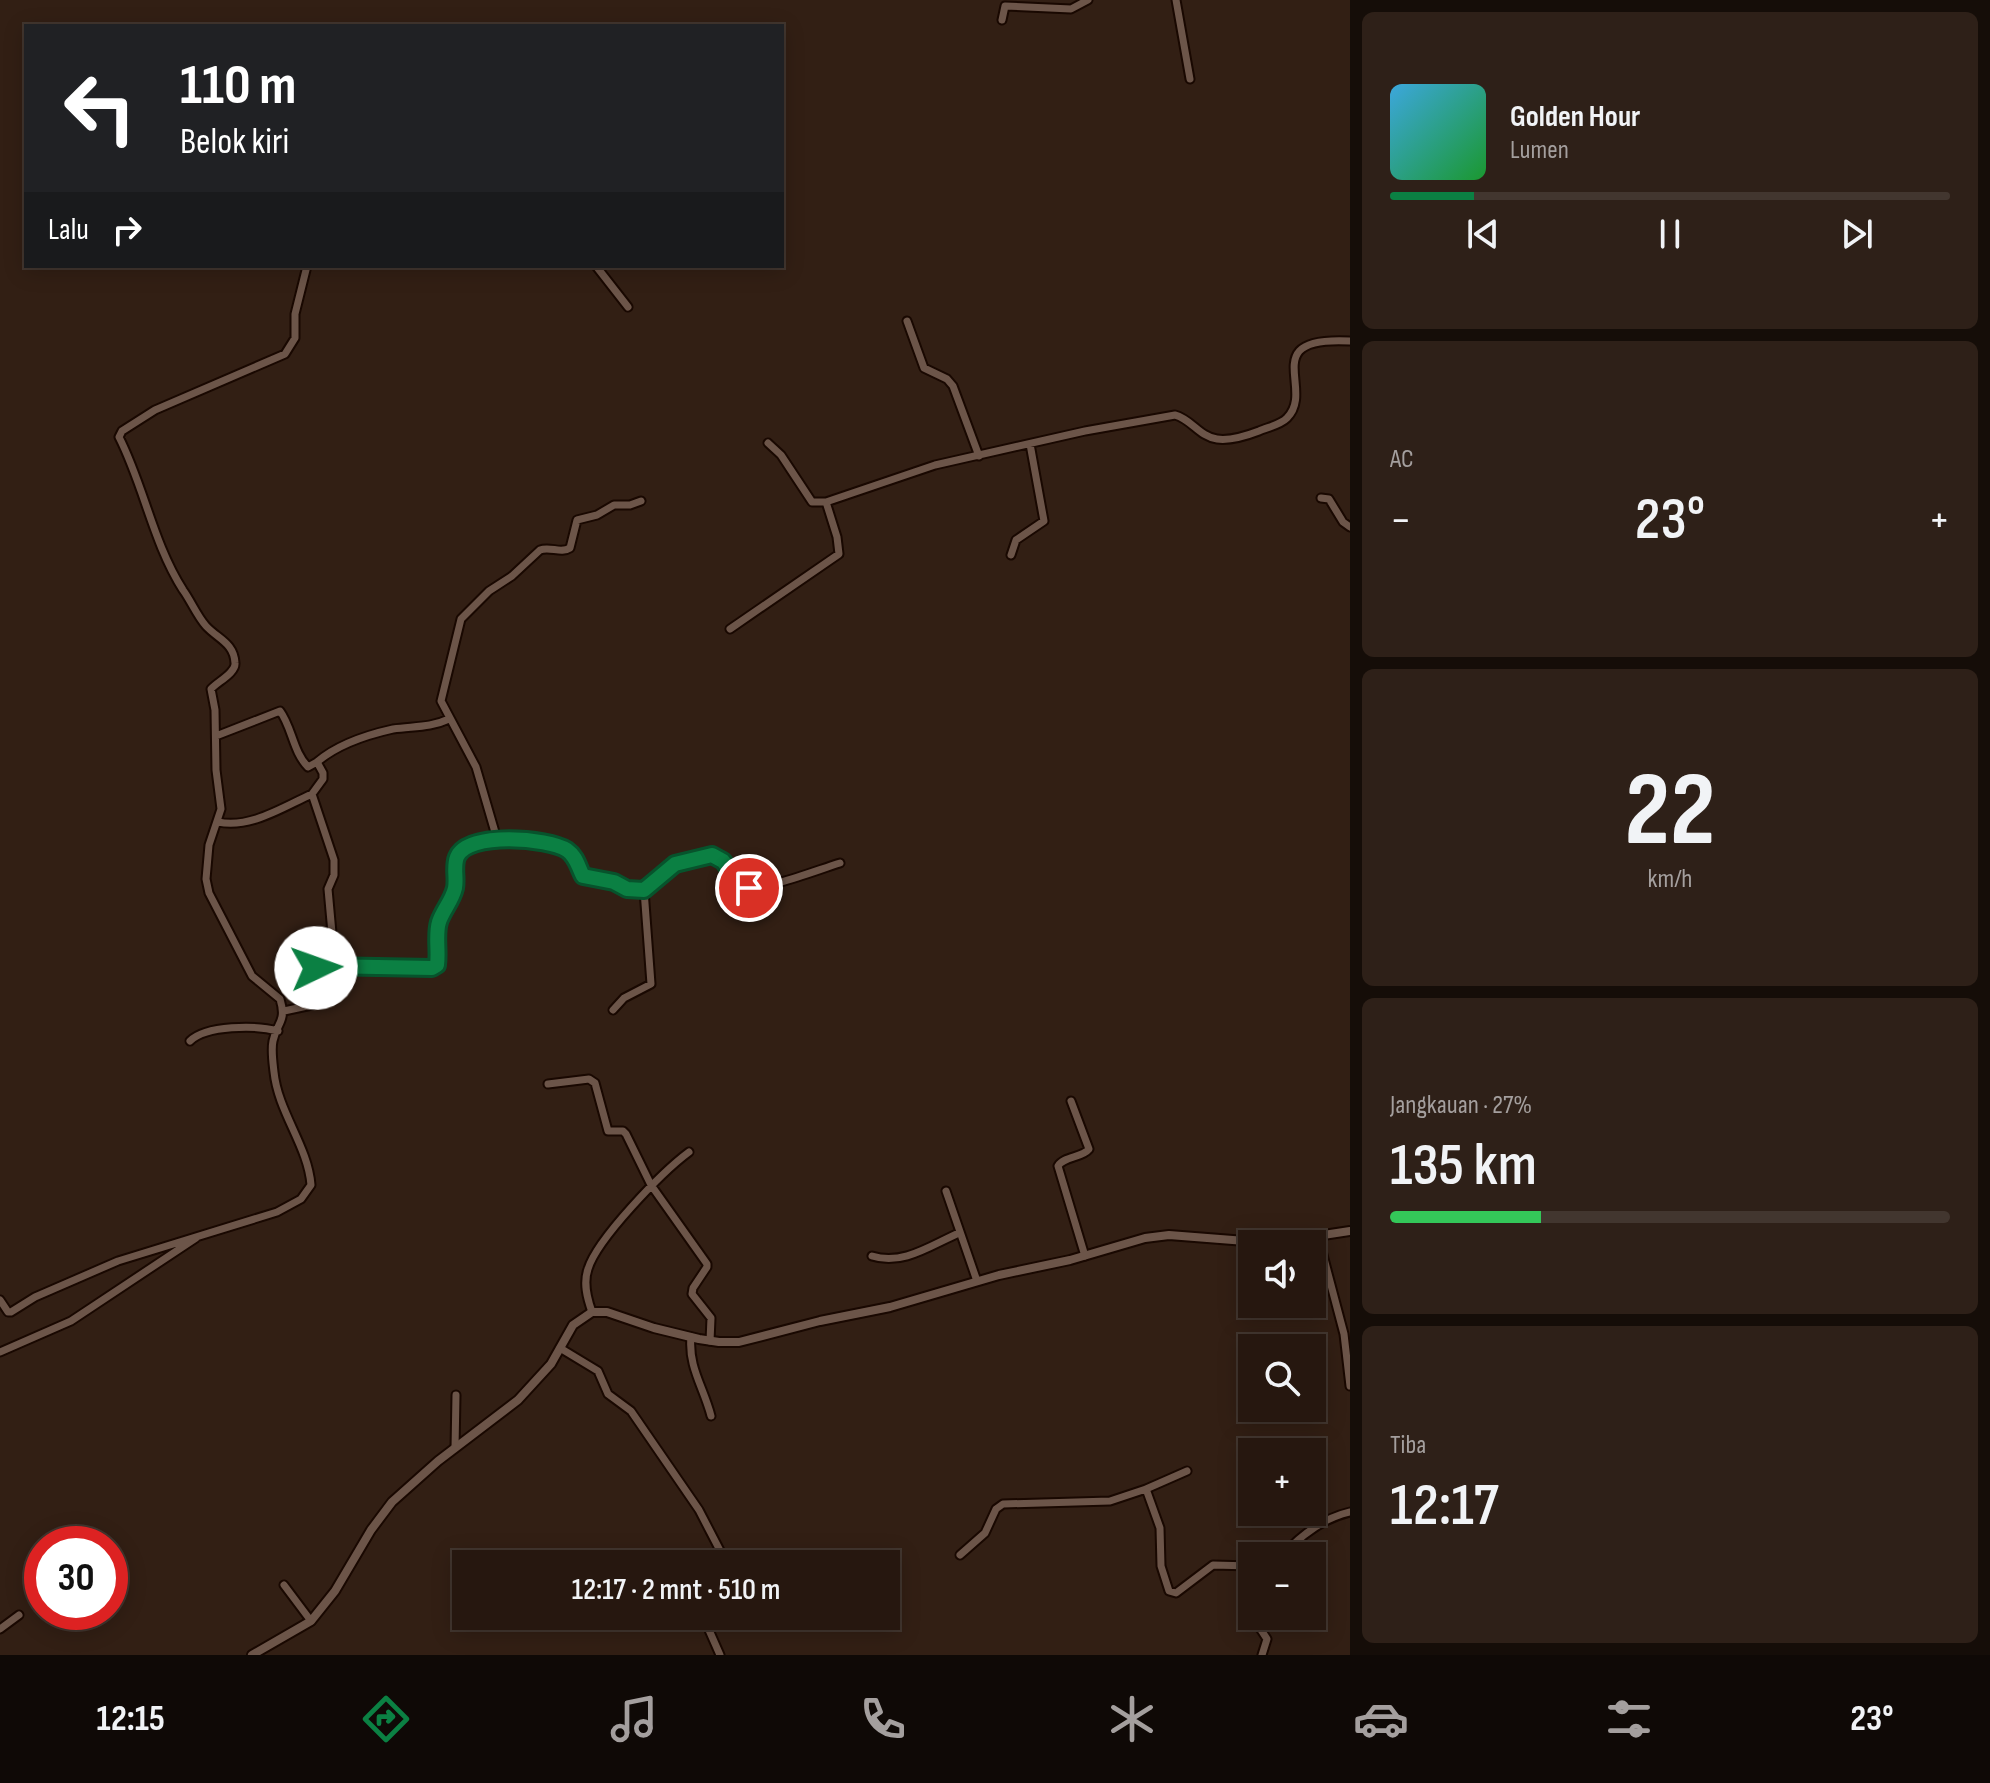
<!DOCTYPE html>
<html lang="id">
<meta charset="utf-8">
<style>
body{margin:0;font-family:"Sofia Sans Condensed",sans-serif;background:#2e2018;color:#f1f3f6;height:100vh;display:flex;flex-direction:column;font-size:30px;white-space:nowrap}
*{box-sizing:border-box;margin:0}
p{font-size:26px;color:#a49f9e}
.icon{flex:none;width:44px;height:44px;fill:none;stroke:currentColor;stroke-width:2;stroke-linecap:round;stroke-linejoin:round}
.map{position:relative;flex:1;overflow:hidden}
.sheet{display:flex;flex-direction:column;gap:12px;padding:12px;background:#150d08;width:640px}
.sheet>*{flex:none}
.banner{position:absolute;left:24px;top:24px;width:760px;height:244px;border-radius:0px;box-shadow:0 4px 20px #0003,0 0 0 2px #42362f;background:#202124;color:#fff;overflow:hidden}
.buttons{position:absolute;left:1238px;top:1230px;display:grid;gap:16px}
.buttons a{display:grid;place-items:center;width:88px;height:88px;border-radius:0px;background:#26170f;box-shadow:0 4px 20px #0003,0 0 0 2px #42362f;font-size:40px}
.speed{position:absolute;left:24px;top:1526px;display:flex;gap:16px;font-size:40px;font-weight:700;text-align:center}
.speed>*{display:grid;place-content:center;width:104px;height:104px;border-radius:50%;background:#26170f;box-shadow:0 4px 20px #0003,0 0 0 2px #42362f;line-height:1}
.speed .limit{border:12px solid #d22;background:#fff;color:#111}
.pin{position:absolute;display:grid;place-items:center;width:68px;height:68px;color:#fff;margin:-34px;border:4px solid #fff;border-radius:50%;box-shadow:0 2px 8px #0007}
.me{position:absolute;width:88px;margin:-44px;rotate:87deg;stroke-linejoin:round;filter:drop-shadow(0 0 6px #0008)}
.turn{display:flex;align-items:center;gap:28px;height:168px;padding:0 24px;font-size:36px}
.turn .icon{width:104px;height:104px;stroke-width:2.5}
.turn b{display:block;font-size:56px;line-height:68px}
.then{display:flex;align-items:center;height:76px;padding:0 24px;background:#0003;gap:16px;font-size:30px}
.big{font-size:60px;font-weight:600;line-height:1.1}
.sheet .tile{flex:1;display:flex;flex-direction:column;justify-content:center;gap:12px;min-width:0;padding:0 28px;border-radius:12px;background:#2e2018}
.sheet .dial{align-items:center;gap:0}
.dial b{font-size:104px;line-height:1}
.song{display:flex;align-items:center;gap:24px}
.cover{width:96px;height:96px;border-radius:12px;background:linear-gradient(135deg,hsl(200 70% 55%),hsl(130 70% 35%))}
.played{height:8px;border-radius:4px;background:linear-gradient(90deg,#0b8043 15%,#42362f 15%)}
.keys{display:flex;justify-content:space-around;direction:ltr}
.heat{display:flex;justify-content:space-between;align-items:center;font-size:44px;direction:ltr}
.charge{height:12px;border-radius:6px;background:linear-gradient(90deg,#34c759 27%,#42362f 0)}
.trip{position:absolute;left:452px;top:1550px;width:448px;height:80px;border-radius:0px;background:#26170f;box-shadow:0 4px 20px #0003,0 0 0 2px #42362f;font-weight:600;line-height:80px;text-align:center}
.menu{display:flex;height:128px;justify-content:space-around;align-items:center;background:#0f0906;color:#a49f9e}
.menu .icon{width:56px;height:56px}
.menu .current{color:#0b8043}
.menu b{font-size:36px;color:#f1f3f6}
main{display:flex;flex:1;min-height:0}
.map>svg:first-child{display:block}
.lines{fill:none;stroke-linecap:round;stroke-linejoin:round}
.minor-casing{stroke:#190801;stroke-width:11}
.tertiary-casing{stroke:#190801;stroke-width:12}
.minor{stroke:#6c5549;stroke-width:7}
.tertiary{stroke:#6c5549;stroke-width:8}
.route-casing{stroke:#07532c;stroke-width:20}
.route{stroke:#0b8043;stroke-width:14}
</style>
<main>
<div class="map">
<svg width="1350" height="1655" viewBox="0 0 1350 1655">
<rect width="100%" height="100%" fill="#321f14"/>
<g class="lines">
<defs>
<path id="minor" d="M1176,0L1190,79
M1002,20L1005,6L1071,9L1088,0
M596,266L628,307
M907,321L924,368L947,379L953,386L979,456
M768,443L781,455L812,502H826
M1321,498L1329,499L1343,522L1350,527
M1011,555L1016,540L1044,521L1030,444
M730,629L839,554L837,537L826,502L935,465L1085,431L1175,415C1191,419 1200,437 1217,439C1231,441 1246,436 1259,431C1268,427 1280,425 1287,418C1316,389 1256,336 1350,341
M216,736L280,711C292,727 293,752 308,767L317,762L323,773V779L312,794L334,860V875L328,889L335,966
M317,762C338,744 366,735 393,729C413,726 430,728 449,719
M218,822C250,829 283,807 312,794
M497,839L476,767L441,701L461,619L489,591L512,576L540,550C550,546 561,554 570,548L577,520L597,515L614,505H630L641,501
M613,1010L624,998L651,984L644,890
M284,1011L312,1005L313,973L319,967L432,968L437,965L439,922L455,888V868L458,856L462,850L477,843L497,839H523L559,846L572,854L583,876L614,882L627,889L644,890L675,864L712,855L723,861L743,888C770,889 814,871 840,863
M190,1041C206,1025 256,1025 278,1031
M548,1084L589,1079L595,1083L608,1131H623L626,1134L651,1185L707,1264V1267L693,1288L692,1294L711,1318L710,1341
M1071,1101L1089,1149C1082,1158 1064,1156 1058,1166L1085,1256
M946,1191L977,1281
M1318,1236L1344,1334L1350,1386
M872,1256C903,1266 931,1245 959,1233
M0,1300L8,1312H11L35,1297L118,1261L277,1212L301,1199L311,1185C308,1146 278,1112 274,1072C273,1063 271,1050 273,1041C277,1022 287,1022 280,999L252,976L209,893L206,879L209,845L221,809L216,770L215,710L211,689C217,682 236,673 235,663C234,643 218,639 206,626C197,616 191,601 183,590C153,543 144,486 119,437L122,431L155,410L285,354L295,338V314L307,266
M592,1312C587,1298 583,1283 588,1269C597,1239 662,1172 689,1152
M691,1337C688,1367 704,1388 711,1416
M560,1348L598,1371L608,1394L631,1411L699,1510L727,1564
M0,1352L71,1321L196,1238
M455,1448L456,1395
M1187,1471L1146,1489L1160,1528L1161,1566L1169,1591L1176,1593L1213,1565L1252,1566
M960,1555L985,1533L996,1509L1003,1504L1110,1501L1146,1489
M1282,1556C1300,1536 1324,1518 1350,1512
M1252,1571L1250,1584L1252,1615
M284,1585L311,1621
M713,1616L709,1630L720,1655
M1252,1616L1267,1639L1262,1655
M0,1629L19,1615"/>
<path id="tertiary" d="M252,1655L311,1621L335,1591L371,1530L392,1502L438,1461L518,1400L551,1364L573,1325L592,1312H607L654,1328L699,1339L719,1342H739L820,1321L890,1307L999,1275L1070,1260L1145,1238L1169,1235L1271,1243L1350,1231"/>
</defs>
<use href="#minor" class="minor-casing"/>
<use href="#tertiary" class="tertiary-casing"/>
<use href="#minor" class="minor"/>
<use href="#tertiary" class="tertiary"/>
</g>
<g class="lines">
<defs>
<path id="route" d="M316,968L323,966L432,968L437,965C439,951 435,935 439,922C443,910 452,901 455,888C457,878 453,867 457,857C468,831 548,838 567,850C577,857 578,867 583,876L614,882L627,889L644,890L675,864L712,855L723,861L743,888H749"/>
</defs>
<use href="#route" class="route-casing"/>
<use href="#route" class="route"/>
</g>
</svg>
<div class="buttons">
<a><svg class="icon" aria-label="sound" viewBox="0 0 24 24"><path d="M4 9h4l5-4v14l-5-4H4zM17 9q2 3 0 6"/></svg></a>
<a><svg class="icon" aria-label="search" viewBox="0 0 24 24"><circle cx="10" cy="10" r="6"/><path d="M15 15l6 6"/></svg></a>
<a>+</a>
<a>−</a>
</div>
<div class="speed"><div class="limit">30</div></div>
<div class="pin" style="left:749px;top:888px;background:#d93025"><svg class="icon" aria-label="arrive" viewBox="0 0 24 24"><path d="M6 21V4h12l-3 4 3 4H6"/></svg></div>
<svg class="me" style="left:316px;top:968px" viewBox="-20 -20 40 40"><circle r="19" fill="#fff"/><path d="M0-13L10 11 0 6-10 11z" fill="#0b8043"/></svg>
<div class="trip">12:17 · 2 mnt · 510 m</div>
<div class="banner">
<div class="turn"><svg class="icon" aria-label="left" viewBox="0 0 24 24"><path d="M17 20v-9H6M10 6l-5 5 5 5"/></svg><div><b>110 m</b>Belok kiri</div></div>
<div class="then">Lalu<svg class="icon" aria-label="right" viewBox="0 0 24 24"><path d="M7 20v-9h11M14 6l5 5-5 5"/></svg></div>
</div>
</div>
<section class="sheet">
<div class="tile">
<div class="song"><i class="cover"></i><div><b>Golden Hour</b><p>Lumen</p></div></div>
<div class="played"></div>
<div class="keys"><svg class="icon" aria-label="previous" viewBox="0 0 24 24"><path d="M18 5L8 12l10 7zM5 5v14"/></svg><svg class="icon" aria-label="pause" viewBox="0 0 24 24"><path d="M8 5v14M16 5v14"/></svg><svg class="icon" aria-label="next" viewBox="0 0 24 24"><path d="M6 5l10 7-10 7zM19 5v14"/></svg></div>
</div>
<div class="tile"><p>AC</p>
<div class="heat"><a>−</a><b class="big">23°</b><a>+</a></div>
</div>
<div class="tile dial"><b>22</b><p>km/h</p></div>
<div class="tile"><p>Jangkauan · 27%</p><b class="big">135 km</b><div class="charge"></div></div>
<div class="tile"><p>Tiba</p><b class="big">12:17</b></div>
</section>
</main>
<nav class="menu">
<b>12:15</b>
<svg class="icon current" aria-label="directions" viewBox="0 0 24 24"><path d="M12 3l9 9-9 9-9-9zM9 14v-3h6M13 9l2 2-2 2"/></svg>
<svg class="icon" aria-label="music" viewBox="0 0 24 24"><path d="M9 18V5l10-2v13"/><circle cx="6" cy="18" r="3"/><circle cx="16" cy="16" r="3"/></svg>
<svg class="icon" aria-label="phone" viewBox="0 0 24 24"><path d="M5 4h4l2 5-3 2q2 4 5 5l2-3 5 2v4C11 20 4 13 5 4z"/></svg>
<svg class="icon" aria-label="climate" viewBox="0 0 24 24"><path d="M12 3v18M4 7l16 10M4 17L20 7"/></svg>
<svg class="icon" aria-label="car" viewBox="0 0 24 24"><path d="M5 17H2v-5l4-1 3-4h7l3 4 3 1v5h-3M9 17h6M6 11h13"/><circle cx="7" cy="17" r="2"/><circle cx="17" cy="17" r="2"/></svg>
<svg class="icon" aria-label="filters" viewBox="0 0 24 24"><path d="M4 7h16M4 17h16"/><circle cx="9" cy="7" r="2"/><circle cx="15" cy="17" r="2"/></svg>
<b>23°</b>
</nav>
